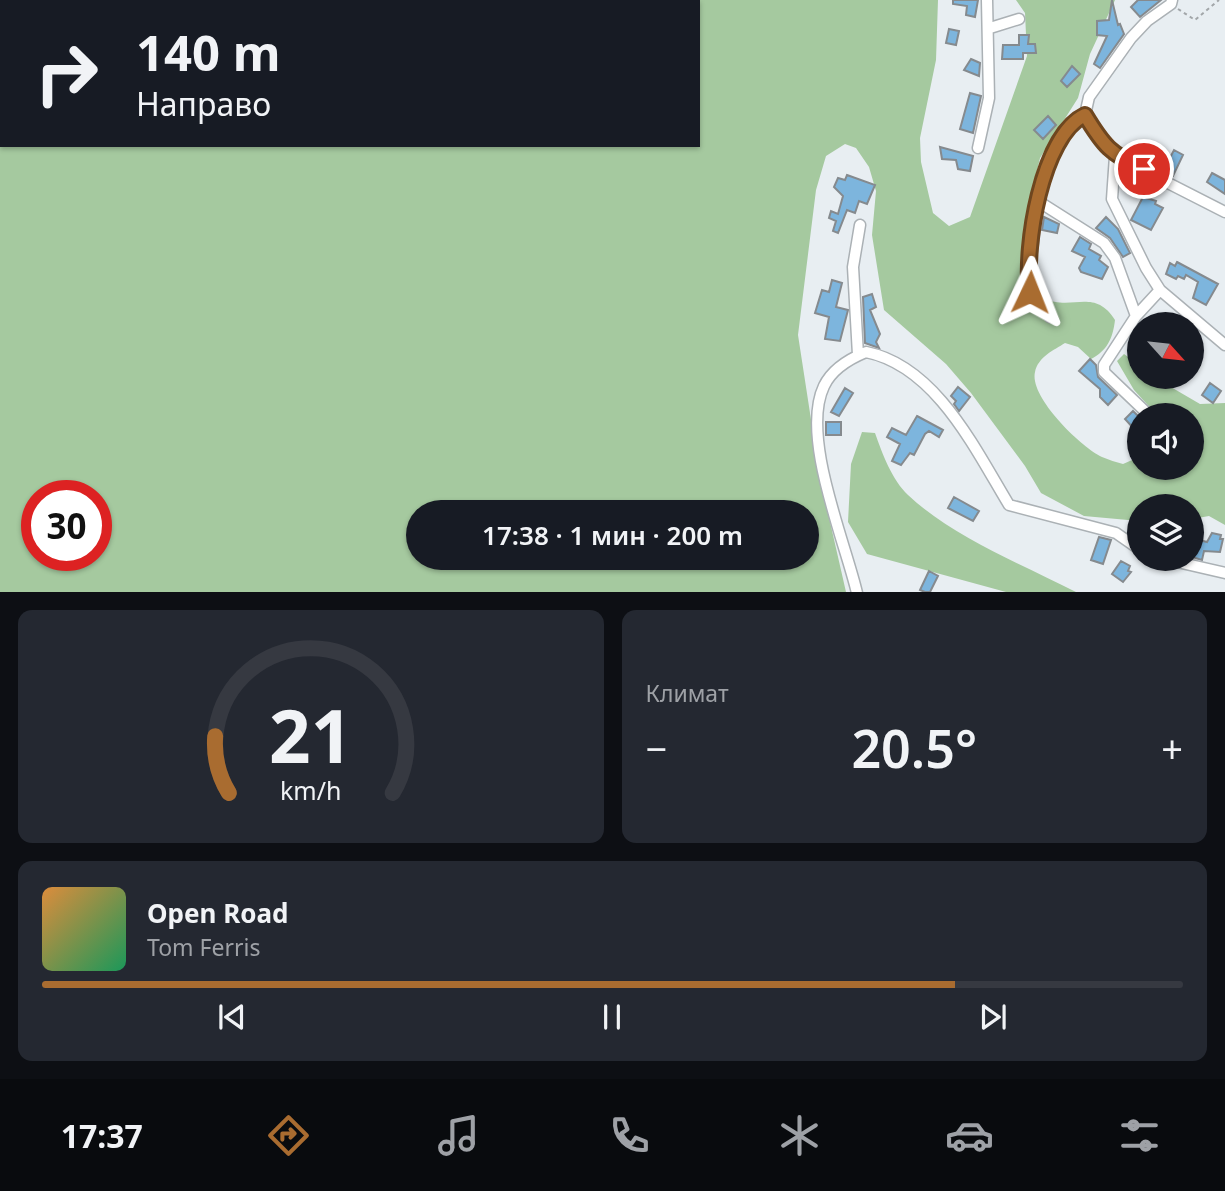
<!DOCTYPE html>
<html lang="ru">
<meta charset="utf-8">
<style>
body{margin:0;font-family:"Noto Sans",sans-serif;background:#242831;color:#f1f3f6;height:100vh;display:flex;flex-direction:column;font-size:26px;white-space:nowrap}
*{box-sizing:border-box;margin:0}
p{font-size:23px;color:#9ea1a6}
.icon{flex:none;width:38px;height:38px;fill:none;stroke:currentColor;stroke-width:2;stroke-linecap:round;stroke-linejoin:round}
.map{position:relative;height:592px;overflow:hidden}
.side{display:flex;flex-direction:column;gap:18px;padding:18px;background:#0d0f14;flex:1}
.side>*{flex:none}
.banner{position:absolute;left:0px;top:0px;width:700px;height:147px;box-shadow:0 2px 5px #0004;background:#171b24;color:#f1f3f6;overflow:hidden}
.needle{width:46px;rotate:117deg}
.buttons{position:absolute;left:1127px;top:312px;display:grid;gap:14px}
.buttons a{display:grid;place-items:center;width:77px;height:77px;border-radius:50%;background:#171b24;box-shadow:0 2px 5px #0004;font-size:35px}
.speed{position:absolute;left:21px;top:480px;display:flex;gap:14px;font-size:35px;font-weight:700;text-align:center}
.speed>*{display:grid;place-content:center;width:91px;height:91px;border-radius:50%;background:#171b24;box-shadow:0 2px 5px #0004;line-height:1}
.speed .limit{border:10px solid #d22;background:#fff;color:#111}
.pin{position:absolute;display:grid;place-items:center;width:60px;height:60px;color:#fff;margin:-30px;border:4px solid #fff;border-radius:50%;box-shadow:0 2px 7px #0007}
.me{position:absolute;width:77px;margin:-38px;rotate:2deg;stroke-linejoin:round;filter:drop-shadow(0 0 5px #0008)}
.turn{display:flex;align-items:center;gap:24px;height:147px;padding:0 21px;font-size:32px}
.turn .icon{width:91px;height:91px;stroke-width:2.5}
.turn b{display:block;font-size:49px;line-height:60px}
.big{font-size:52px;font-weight:600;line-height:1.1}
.side .widget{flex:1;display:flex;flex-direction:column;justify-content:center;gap:10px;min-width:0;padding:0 24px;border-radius:14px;background:#242831}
.side .dial{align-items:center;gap:0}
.dial svg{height:182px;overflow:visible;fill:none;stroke:#363941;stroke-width:7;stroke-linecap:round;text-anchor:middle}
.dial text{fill:#f1f3f6;stroke:none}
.song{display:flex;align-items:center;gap:21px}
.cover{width:84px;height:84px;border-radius:10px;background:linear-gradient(135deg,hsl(30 70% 55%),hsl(150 70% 35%))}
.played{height:7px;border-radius:4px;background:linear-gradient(90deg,#a96c30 80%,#363941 80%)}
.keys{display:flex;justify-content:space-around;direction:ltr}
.heat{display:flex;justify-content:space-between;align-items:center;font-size:38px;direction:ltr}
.side .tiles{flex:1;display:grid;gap:18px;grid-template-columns:1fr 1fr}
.widget:last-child{grid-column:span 2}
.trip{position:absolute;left:406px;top:500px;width:413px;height:70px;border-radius:35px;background:#171b24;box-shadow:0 2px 5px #0004;font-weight:600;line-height:70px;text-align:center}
.menu{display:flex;height:112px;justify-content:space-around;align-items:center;background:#090b0e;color:#9ea1a6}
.menu .icon{width:49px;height:49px}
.menu .selected{color:#a96c30}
.menu b{font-size:32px;color:#f1f3f6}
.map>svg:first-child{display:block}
.green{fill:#a5c99f;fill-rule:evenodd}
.building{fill:#7db5dd;stroke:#858a8e;stroke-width:2}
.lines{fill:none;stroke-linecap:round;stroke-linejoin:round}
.minor-casing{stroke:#abb1b5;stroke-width:13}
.path{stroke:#a2a6a9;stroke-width:2;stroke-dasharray:3.5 3.5;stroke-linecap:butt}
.minor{stroke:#fff;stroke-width:10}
.route-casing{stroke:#6e461f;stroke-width:18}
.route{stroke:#a96c30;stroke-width:12}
</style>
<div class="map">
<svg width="1225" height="593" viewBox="0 0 1225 593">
<rect width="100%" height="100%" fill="#e8eef2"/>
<path class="green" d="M0,0H938L936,60L920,138L921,162L933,213L949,226L970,217L1027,56L1025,13L1016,0H1115L1090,54L1078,98L1040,158L1024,227L1020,273C1026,280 1035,294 1043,298C1072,312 1094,287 1115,320C1113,338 1107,351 1091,359L1078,347L1065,343C1054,350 1038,357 1035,372C1029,397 1081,447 1102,457C1109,460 1116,462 1123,464L1139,457V467H1192V415H1157L1134,390L1117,361L1124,354L1139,365V376H1152L1200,404L1225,403V525L1209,516L1192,519V506H1139V521L1084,516L1041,493L1025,466L971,393L946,364L884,310L872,235L876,191L869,167L856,148L845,144L826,156L816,190L798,335L820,478L846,592H0ZM2,2H698V145H2ZM37,495H96V555H37ZM418,513H807V558H418Z
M862,432L875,433C882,453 892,480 908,495C954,538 1020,563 1076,592H1006L867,554L848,522L851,464Z"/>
<path class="building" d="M953,0H978L975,17L966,15L967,6L953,4Z
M1112,0L1118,25L1120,24L1124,34L1100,68L1094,64L1107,36L1097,35V21L1109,20Z
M1138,0H1161L1140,17L1131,7Z
M949,29L959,31L956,45L946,43Z
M1019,35H1029L1028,44H1035L1036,53H1023V59H1002L1003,45H1019Z
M971,59L980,63L979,76L964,70Z
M1072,66L1080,74L1067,87L1061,81Z
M970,93L981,96L973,133L960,129Z
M1048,116L1056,125L1043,139L1034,130Z
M940,147L973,156L970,171L958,169L956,160L942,159Z
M1174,150L1183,155L1173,176L1163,171Z
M1212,173L1225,180V194L1207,182Z
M847,175L875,185L867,204L859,201L855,213L847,210L838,233L833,231L836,221L829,218L831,211L838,214L843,196L834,187L838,178L845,180Z
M1143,197L1156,201L1155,204L1163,208L1151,230L1131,220Z
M1044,217L1059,224L1057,233L1042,230Z
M1106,217L1118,229L1130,253L1123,257L1110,238L1096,228Z
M1080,237L1091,244L1089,249L1101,256L1099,260L1108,267L1102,279L1081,272L1079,268L1085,257L1072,251Z
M1177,262L1218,284L1206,305L1193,298L1198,282L1186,275L1184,279L1178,276L1176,279L1166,274L1170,263L1175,266Z
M832,280L842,283L836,307L848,310L840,341L825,339L829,317L815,313L822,290L829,292Z
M872,294L876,307L870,310L880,334L876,342L879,348L865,343L863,297Z
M1090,359L1096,365L1098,377L1117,395L1108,405L1100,397V389L1079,371Z
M1210,383L1221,391L1213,403L1202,395Z
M958,387L970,397L959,411L954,404L956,401L951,396Z
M845,388L853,393L839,416L831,412Z
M1133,411L1139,417V425L1135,430L1125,419Z
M917,416L943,430L939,437L929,431L925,434L914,455L910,453L901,465L892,461L900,444L887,437L892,428L906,435Z
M826,422H841V435H826Z
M954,497L979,511L973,521L948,508Z
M1212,533L1221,535L1220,539H1223L1220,552L1204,551L1202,560L1192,557V538L1207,542Z
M1099,537L1111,540L1103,564L1091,560Z
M1121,561L1130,566L1128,571L1131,572L1123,582L1112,574Z
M929,571L938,576L930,592H925L920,590Z"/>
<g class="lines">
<defs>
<path id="minor" d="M990,28L1019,19
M1085,115L1105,147L1115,156L1225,212
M978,148L989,98L987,0
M1115,156L1112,199L1146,268L1160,290L1225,345
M1039,195L1028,281L1030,292L1050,317
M1136,316L1115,258L1104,243L1041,203L1039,195L1054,149L1061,135L1085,115L1089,97L1131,38L1147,21L1171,4L1172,0
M858,355L853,267L860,225
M1149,415L1104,372V365L1136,316L1160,290
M1160,558L1225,573
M857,593C845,541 800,436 824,386C832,369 849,359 866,352C936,366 975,449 1009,505L1116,533L1139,549"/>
</defs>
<use href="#minor" class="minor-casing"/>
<path class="path" d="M1178,9L1195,20L1219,0"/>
<use href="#minor" class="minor"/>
</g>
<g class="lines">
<defs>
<path id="route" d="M1030,292C1024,248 1041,136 1085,115C1103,145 1111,155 1144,169"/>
</defs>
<use href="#route" class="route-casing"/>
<use href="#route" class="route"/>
</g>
</svg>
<div class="buttons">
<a><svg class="needle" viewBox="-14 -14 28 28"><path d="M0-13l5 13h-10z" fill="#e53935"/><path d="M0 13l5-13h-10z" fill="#9ea1a6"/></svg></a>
<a><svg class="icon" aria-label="sound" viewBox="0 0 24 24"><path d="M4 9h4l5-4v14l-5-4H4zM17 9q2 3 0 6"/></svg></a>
<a><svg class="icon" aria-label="layers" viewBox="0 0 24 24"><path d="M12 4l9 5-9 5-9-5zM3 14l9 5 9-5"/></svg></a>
</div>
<div class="speed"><div class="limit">30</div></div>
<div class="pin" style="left:1144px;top:169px;background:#d93025"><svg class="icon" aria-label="arrive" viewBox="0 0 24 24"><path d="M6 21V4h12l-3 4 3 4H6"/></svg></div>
<svg class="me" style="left:1030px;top:292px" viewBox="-20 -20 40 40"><path d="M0-17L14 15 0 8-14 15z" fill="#a96c30" stroke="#fff" stroke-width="4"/></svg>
<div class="trip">17:38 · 1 мин · 200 m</div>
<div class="banner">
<div class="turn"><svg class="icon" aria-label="right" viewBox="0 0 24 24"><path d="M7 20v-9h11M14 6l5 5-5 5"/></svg><div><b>140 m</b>Направо</div></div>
</div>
</div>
<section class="side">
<div class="tiles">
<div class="widget dial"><svg viewBox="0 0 100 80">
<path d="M14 69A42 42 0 1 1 86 69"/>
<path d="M14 69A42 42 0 0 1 8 44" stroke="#a96c30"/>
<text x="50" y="56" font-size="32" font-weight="700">21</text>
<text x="50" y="72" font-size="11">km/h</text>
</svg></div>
<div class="widget"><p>Климат</p>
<div class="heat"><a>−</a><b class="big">20.5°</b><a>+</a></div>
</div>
<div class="widget">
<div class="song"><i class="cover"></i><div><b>Open Road</b><p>Tom Ferris</p></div></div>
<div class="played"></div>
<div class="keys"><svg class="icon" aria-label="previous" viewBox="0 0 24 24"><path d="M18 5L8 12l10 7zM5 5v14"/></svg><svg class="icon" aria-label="pause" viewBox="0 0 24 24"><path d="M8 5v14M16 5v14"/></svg><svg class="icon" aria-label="next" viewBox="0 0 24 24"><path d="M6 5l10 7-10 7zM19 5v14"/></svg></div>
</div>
</div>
</section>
<nav class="menu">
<b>17:37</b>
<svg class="icon selected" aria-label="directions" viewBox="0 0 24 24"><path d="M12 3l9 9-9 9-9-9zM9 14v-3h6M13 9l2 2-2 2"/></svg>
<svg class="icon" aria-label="music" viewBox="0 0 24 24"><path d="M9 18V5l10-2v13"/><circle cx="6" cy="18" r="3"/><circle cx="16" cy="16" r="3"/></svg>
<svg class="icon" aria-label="phone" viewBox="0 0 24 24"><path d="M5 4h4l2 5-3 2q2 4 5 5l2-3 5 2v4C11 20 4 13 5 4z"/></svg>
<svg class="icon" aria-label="climate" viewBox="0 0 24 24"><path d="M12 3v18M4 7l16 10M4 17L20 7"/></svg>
<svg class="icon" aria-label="car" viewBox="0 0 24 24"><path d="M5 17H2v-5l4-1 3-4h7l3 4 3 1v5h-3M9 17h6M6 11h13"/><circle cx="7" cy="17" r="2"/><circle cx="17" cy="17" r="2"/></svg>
<svg class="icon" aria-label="filters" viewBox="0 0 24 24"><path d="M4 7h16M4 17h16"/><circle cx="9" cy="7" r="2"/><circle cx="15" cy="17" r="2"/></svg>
</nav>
